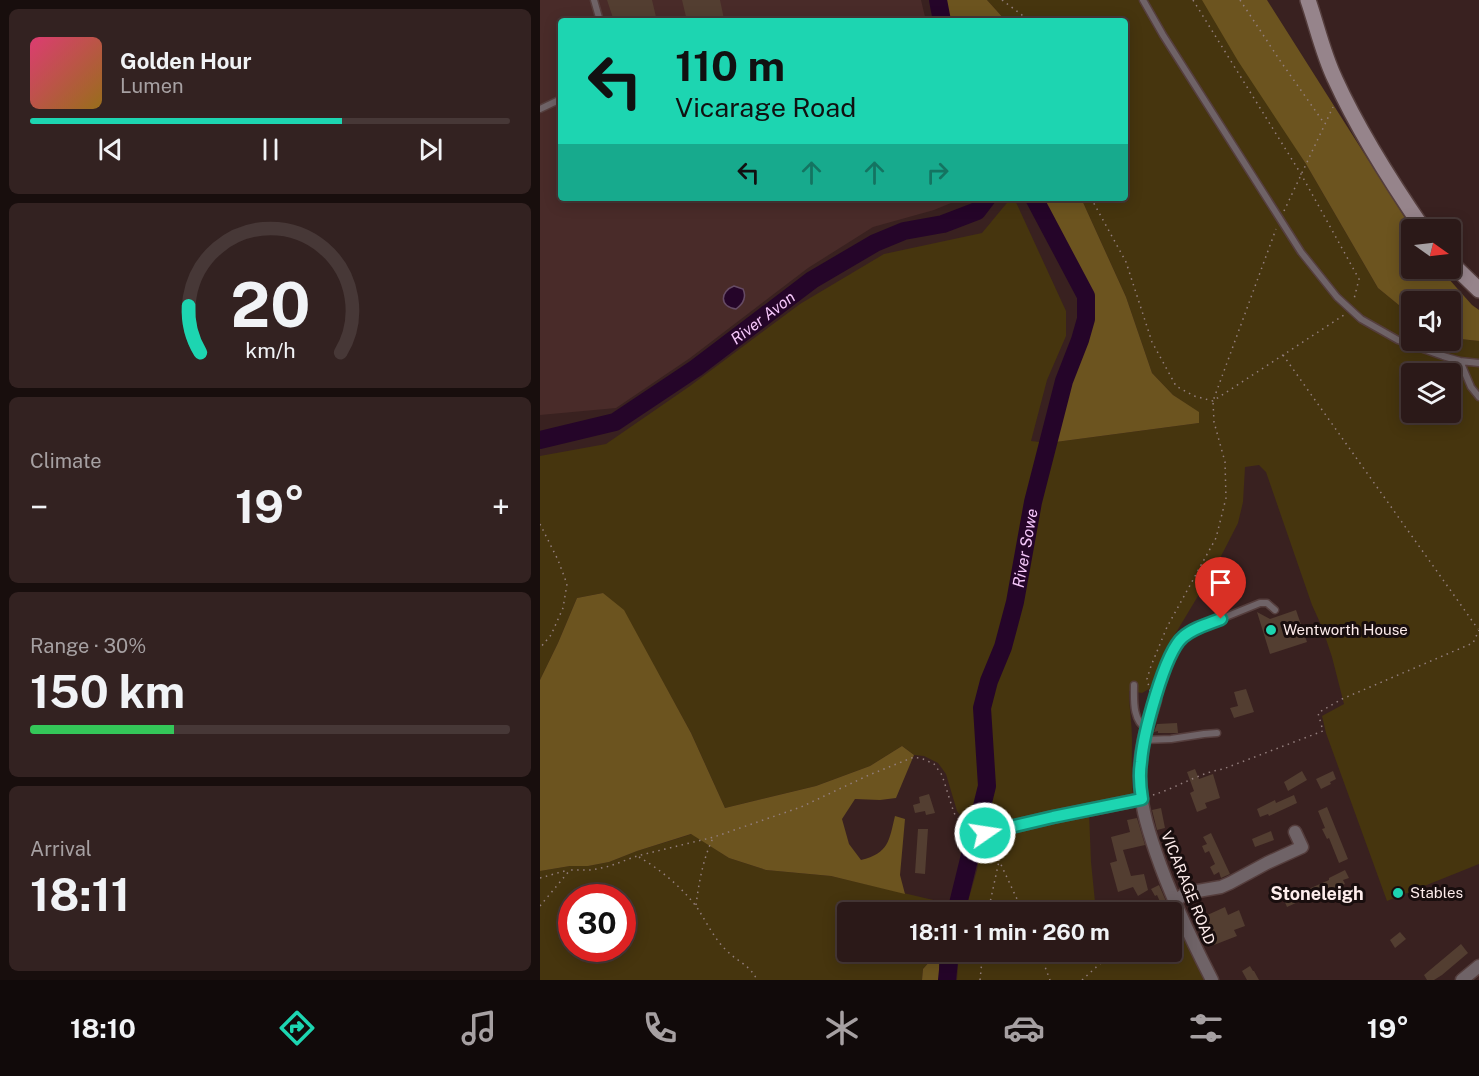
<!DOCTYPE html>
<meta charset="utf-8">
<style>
body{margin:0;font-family:"Public Sans",sans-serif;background:#332221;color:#f1f3f6;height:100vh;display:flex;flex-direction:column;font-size:22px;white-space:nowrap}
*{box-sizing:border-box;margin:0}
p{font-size:20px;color:#a6a0a2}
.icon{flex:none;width:33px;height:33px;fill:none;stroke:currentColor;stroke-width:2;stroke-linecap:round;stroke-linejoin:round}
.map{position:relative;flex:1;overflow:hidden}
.details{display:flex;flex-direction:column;gap:9px;padding:9px;background:#180e0d;width:540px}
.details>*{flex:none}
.top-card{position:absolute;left:18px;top:18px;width:570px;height:183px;border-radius:6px;box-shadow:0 3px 15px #0003,0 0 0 2px #473837;background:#1dd5b1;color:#111;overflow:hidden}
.needle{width:39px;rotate:104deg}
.fabs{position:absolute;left:861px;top:219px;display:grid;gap:12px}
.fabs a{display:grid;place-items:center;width:60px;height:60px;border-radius:6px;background:#2b1918;box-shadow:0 3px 15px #0003,0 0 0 2px #473837;font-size:30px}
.speed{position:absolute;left:18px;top:884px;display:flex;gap:12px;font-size:30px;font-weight:700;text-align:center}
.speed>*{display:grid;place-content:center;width:78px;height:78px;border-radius:50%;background:#2b1918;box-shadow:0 3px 15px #0003,0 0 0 2px #473837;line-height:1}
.speed .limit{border:9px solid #d22;background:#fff;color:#111}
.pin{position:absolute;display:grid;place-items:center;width:51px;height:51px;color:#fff;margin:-62px -26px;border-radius:50% 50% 50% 0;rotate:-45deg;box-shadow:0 0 6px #0007}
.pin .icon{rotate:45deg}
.me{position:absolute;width:66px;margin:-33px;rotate:77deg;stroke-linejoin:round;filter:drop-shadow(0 0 4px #0008)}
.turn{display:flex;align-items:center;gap:21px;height:126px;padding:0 18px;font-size:27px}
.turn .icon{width:78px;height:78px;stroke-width:2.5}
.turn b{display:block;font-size:42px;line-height:51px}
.lanes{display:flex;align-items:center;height:57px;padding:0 18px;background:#0003;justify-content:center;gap:30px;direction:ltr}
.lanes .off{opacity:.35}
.big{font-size:45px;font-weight:700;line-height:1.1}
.details .tile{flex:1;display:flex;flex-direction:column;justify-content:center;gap:9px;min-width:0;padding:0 21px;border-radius:9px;background:#332221}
.details .dial{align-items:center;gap:0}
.dial svg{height:156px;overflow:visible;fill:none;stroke:#473837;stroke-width:7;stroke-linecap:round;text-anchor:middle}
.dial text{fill:#f1f3f6;stroke:none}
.song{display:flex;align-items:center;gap:18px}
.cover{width:72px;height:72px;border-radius:9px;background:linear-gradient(135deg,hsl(340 70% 55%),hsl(40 70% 35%))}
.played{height:6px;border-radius:3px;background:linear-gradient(90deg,#1dd5b1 65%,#473837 65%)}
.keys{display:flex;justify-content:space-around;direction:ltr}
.heat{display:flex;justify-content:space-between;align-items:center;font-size:33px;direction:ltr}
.charge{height:9px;border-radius:4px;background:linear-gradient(90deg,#34c759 30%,#473837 0)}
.trip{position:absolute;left:297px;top:902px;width:345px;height:60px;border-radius:6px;background:#2b1918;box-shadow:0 3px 15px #0003,0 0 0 2px #473837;font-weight:700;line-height:60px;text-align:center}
.dock{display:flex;height:96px;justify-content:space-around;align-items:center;background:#110a0a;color:#a6a0a2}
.dock .icon{width:42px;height:42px}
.dock .on{color:#1dd5b1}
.dock b{font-size:27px;color:#f1f3f6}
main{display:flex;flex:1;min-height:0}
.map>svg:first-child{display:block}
.built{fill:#492b29}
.green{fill:#46350e;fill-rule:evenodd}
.forest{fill:#6c541f}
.water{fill:#250529;stroke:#664b64;stroke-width:1.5}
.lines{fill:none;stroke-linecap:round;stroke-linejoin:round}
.river{stroke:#250529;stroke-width:18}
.building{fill:#533e31}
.service-casing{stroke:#553e3d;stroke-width:9}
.minor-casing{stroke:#553e3d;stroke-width:15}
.secondary-casing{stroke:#553e3d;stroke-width:18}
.path{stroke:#937e7d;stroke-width:1.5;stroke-dasharray:1.5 4.5;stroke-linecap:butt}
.service{stroke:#6f6367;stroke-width:6}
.minor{stroke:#6f6367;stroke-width:12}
.secondary{stroke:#96848b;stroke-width:15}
.route-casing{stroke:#138a73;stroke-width:15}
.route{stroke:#1dd5b1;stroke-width:10}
.poi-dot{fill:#1dd5b1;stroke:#190e0e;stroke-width:2}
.labels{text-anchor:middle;stroke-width:6;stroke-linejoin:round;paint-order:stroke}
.poi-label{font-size:15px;fill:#feedec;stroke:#190e0e;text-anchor:start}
.street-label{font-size:15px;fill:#feedec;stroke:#190e0e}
.water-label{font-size:16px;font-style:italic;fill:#f6c7fb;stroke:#190e0e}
.quarter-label{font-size:18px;font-weight:bold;fill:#feedec;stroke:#190e0e}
</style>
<main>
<section class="details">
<div class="tile">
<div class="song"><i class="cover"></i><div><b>Golden Hour</b><p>Lumen</p></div></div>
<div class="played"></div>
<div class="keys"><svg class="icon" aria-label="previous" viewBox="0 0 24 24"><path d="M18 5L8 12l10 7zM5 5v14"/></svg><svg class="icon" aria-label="pause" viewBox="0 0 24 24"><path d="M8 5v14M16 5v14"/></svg><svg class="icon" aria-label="next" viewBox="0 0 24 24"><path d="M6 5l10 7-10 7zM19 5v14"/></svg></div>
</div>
<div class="tile dial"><svg viewBox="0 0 100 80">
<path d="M14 69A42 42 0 1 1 86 69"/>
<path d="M14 69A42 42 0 0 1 8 45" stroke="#1dd5b1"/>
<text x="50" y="56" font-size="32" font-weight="700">20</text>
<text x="50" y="72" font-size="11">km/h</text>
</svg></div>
<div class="tile"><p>Climate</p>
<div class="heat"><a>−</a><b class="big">19°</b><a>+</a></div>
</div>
<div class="tile"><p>Range · 30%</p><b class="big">150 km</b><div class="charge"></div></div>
<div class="tile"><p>Arrival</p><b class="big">18:11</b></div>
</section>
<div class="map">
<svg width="939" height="980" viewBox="0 0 939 980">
<rect width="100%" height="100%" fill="#392120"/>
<path class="built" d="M0,0H381L386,21H21V198H423L394,210L333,227L268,268L150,358L76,408L0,415Z"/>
<path class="green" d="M447,0H665L766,164L838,288L871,315L872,340H910L911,338L939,341V864L847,901L786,733L782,716L804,704L792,657L782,627L772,605L726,472L719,465L705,467L703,502L698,523L676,566L634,636L626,656L619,678L609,689L602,693L589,691C589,707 592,724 592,740C592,759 591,778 593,797L442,831L427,824L417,811L406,774L398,763L384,756L374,755L362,746L330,766L276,786L185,808L151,733L84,611L63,593L37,598L18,643L0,680V456L66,444L150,386L260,304L344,254L442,233L471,198H474L526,311V336L507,380L491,441L508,443L659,423L658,412L633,395L612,373L586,297L541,198H585V21H466ZM872,374H910V412H872Z
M549,813L551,862L556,912H425L437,870L441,844L447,836Z
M152,834L189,858L226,870L291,876L406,903L405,912H308V951H399L383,969L382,980H0V871L30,866H48L69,862L97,851ZM32,897H82V948H32Z
M635,915L665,980H417L419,951H632V918Z"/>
<path class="forest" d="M398,0H447L466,21H402Z
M662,0H727L872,229V268L900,269L932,305L939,310V341L911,338L910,302H872L871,315L838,288L766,164L698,61Z
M494,198H541L586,297L612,373L633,395L659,412V423L508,443L524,381L546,319V296Z
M63,593L84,610L151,733L185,808L276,786L330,766L362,746L374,755L356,798L340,800L315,799L302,819L309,844L321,860C349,853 349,841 355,816L365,819L360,875L365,894L291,876L226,870L189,858L151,834L97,851L69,862L48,866H30L0,871V680L18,643L37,598Z
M399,951V980H382L383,969Z"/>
<path class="water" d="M194,286L203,289C207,298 203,304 196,309C179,307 180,291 194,286Z"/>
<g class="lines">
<g class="river">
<path d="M398,0L402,21"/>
<path id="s1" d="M0,440L75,422L156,368L272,280L335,243L364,231L403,224L437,211L447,198"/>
<path id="s2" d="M416,912L447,786L442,708L449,681L463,647L475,602L493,502L524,381L540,340L546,319V296L494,198"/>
<path d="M407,980L410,951"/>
</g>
</g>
<path class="building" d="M67,0H112L117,21H74Z
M142,0H180L184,19L178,21H147Z
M756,610L767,642L730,654L717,612L730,619Z
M706,689L714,712L694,718L690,708L698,706L694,692Z
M637,723L638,733H618V731L614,732L617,724Z
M655,769L659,779L673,774L680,798L665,803L667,808L657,812L650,793L654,791L647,772Z
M762,771L767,780L748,791L744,782Z
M793,771L796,779L790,782L791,784L781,789L776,779Z
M389,794L395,813L386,815L385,811L375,813L373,805L380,803L379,797Z
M754,795L757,803L729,816L728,814L720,817L717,809L735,800L736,803Z
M787,807L808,859L799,863L789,838L787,839L782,829L785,828L778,811Z
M621,808L625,828L617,830L612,810Z
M597,818L605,845L583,850L591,876L604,874L608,890L598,896L593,887L578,892L570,863L577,861L571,837L590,832L587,820Z
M378,829H388L385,874L375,873Z
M731,831L734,840L715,847L712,839Z
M671,833L690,874L681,878L679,872L674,875L670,867L675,864L669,851L665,853L662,846L667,844L663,837Z
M805,870L809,878L803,880L805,884L770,900L769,897L747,907L744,900L754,896L752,892L762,888L764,891L789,880V878Z
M619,885L626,901L621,904L617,895L615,896L611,889Z
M685,907L688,915L699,910L705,926L694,930L697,936L674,945L663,917Z
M860,932L866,939L855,948L850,940Z
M921,944L928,953L902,975L894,980H887L884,975Z
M710,966L713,971H714L719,980H707L702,971Z"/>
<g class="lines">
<defs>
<path id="service" d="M54,0L60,21
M603,0L623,35L761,252L797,297L821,319L858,340L903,356L920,361L939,363
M0,109L21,99
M920,361L931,387L939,397
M594,685C594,699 592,721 607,729
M615,700L632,651L643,637L656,629L720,603H727L735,610
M604,740L631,739L664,734L677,733"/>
<path id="minor" d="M615,700C608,724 600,747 600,772C599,800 607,827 616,853C631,897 651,939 672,980
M445,833L513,817L602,799
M635,901L646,893L681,887L690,883L727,863L762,847L755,832
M922,980L939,966"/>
<path id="secondary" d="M768,0C777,26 783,54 795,79C819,132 851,182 884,230
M910,262L939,290"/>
</defs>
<use href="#service" class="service-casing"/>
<use href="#minor" class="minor-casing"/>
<use href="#secondary" class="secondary-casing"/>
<path class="path" d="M462,0L490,21
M653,0L761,174L819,279L814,299
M700,0L741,62L784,123
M551,198L586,262L612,342L636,386L654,396L673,401L804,315
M744,211L793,107
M743,355L938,629
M0,524L18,560L27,584L23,608L11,635L0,648
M610,691L607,679L611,666L627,627L676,538L686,498L685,462L674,422L673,401L736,229
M613,795C636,788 659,773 683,769L783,731L778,713L802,699L933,643L939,630
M451,843L483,912
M99,857C121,870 143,888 158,909C167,923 175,940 187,951C198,962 210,965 217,980
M0,878L28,870
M156,905C159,882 163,859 173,838
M0,906L30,870H52L70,866L97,856L174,837L261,807L329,775L374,757L383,759L394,764L402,775L414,813L420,821L435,829
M448,912L459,861
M499,951L510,980
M560,951H572
M440,980L443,951
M542,980L574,951"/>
<use href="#service" class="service"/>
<use href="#minor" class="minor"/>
<use href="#secondary" class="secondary"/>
</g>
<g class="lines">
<defs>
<path id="route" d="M445,833L513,817L602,799C600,787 599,774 601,762C603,736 624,653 643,637C653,628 668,624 681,619"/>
</defs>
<use href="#route" class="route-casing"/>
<use href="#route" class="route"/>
</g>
<g class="poi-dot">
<circle cx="731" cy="630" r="6"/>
<circle cx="858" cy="893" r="6"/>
</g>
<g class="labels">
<g class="poi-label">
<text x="743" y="635">Wentworth House</text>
<text x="870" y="898">Stables</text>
</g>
<g class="street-label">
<text transform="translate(648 888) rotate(68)" y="5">VICARAGE ROAD</text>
</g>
<g class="water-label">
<text dy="6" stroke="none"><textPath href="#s1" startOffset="258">River Avon</textPath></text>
<text dy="6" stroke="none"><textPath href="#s2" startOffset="374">River Sowe</textPath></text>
</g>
<g class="quarter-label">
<text x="777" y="900">Stoneleigh</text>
</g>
</g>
</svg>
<div class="fabs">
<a><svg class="needle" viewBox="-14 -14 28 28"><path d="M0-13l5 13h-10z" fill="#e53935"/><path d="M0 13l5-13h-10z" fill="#a6a0a2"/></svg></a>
<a><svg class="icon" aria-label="sound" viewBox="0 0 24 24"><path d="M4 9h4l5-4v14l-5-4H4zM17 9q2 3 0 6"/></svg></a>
<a><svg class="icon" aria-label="layers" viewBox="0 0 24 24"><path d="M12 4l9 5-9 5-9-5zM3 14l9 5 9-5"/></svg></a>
</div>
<div class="speed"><div class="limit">30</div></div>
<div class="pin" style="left:681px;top:619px;background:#d93025"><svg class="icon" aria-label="arrive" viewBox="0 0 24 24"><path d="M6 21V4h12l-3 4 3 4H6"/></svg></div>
<svg class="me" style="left:445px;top:833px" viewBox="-20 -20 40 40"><circle r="17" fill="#1dd5b1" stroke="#fff" stroke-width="3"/><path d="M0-11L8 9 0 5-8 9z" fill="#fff"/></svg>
<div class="trip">18:11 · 1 min · 260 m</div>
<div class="top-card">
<div class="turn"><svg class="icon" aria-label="left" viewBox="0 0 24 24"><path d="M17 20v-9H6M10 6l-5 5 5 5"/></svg><div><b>110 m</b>Vicarage Road</div></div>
<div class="lanes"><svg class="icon" aria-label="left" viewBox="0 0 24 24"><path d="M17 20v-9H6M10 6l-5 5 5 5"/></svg><svg class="icon off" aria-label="ahead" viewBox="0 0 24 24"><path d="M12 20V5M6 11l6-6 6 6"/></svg><svg class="icon off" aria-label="ahead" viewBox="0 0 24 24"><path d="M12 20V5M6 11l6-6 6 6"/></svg><svg class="icon off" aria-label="right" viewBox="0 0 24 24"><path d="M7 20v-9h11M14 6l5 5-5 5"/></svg></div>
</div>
</div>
</main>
<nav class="dock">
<b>18:10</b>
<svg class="icon on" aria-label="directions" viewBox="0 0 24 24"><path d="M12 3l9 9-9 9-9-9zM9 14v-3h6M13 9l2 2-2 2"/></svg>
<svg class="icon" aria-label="music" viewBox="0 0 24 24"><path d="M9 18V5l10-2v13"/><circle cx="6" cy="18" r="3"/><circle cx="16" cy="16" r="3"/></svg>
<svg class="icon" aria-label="phone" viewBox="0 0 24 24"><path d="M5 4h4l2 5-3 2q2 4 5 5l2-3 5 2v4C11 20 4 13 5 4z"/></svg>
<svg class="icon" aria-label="climate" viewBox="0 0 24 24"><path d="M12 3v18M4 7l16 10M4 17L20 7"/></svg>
<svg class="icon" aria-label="car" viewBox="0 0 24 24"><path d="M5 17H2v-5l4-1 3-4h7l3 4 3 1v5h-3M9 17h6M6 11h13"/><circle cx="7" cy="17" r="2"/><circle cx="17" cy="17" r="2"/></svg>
<svg class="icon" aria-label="filters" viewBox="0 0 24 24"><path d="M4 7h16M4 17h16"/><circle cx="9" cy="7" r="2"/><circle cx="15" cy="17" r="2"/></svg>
<b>19°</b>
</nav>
